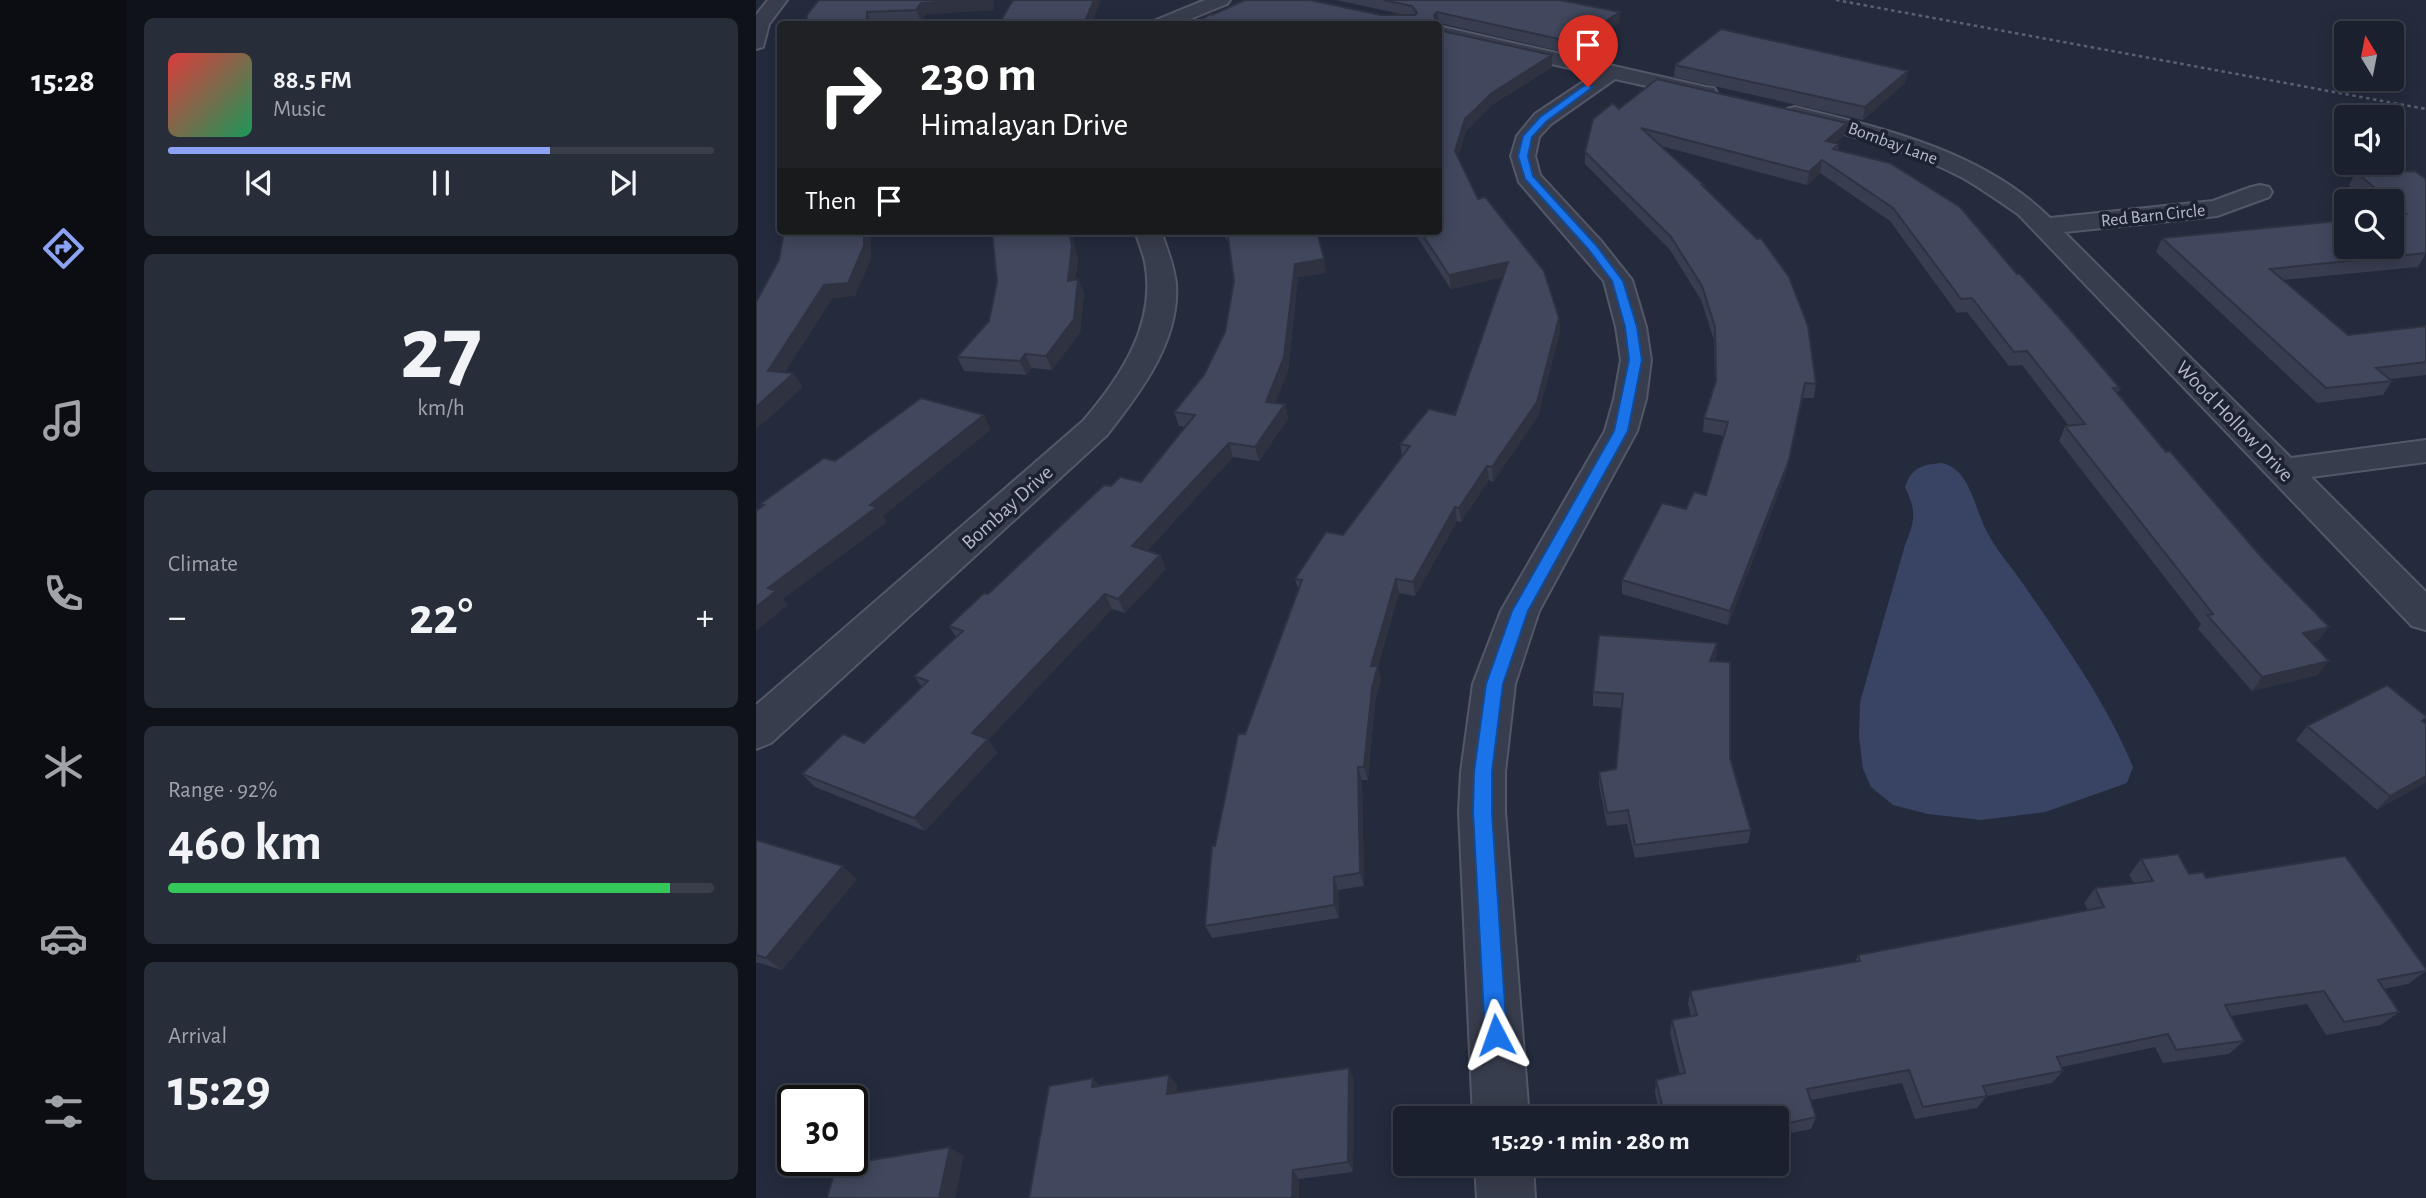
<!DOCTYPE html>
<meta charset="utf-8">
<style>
body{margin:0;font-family:"Alegreya Sans",sans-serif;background:#282d3a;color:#f1f3f6;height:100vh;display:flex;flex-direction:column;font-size:26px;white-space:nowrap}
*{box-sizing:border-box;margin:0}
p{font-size:23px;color:#a0a3aa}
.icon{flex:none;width:38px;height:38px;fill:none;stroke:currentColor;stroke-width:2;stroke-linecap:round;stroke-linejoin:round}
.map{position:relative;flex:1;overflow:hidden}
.side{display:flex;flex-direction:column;gap:18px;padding:18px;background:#0f1219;width:630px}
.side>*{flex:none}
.banner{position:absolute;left:21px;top:21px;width:665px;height:214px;border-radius:7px;box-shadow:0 4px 18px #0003,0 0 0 2px #393e4a;background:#202124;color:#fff;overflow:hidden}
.needle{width:46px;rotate:350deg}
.controls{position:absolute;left:1578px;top:21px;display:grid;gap:14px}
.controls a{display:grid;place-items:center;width:70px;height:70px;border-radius:7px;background:#1b202e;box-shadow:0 4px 18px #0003,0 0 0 2px #393e4a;font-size:35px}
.speed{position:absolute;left:21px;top:1085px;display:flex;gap:14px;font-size:35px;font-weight:700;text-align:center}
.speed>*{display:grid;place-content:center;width:91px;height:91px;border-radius:50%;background:#1b202e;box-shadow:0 4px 18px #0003,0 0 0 2px #393e4a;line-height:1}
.speed .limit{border:4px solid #111;border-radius:10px;background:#fff;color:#111}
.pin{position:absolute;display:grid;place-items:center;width:60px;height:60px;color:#fff;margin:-72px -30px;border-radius:50% 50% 50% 0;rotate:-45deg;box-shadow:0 0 7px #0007}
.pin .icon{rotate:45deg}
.me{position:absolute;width:77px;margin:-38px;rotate:356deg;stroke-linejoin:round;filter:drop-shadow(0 0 5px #0008)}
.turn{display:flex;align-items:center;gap:24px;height:147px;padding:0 28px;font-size:32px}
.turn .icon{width:91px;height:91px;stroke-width:2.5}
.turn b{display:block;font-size:49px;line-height:60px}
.then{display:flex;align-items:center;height:66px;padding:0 28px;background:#0003;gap:14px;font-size:26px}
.big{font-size:52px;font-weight:600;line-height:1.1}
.side .card{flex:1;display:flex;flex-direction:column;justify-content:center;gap:10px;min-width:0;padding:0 24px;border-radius:10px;background:#282d3a}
.side .dial{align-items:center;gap:0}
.dial b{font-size:91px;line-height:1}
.song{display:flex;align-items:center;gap:21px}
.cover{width:84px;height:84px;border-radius:10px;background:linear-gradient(135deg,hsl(0 70% 55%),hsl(150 70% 35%))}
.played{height:7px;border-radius:4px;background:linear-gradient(90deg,#8ca3f5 70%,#393e4a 70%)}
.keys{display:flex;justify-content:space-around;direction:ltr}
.heat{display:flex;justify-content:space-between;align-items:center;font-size:38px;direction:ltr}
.charge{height:10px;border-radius:5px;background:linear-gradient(90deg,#34c759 92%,#393e4a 0)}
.trip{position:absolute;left:637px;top:1106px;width:396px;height:70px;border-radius:7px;background:#1b202e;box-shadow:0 4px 18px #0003,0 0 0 2px #393e4a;font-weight:600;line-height:70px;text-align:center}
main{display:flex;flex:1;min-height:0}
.menu{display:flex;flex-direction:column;width:126px;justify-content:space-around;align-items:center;background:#0b0d12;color:#a0a3aa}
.menu .icon{width:49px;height:49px}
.menu .selected{color:#8ca3f5}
.menu b{font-size:32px;color:#f1f3f6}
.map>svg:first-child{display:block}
.water{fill:#394364}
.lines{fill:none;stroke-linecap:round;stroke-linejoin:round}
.street-casing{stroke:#535868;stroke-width:4}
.street{fill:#383d4d;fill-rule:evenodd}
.rail{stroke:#5a6174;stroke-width:2.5;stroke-dasharray:3.5 3.5;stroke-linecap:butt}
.wall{fill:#383d50}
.shaded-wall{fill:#2e3241}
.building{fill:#41475d;stroke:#2e3241;stroke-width:2}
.route{fill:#1a73e8;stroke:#114b97;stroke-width:2}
.labels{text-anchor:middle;stroke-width:7;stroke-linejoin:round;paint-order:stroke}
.far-street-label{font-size:18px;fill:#b4b9c8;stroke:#1d2232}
.street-label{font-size:21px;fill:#b4b9c8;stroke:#1d2232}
</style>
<main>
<nav class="menu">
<b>15:28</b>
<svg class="icon selected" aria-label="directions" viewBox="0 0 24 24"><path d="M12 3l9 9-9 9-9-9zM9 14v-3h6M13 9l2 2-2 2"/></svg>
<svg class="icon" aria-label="music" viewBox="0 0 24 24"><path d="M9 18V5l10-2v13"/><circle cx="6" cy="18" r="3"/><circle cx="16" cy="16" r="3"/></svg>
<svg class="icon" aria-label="phone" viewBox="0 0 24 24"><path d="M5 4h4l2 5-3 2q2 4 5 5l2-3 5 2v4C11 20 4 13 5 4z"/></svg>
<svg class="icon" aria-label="climate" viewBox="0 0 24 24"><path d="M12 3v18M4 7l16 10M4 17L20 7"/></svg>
<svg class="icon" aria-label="car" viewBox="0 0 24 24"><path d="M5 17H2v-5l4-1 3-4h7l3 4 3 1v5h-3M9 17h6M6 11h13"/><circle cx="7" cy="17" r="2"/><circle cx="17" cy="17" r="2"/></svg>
<svg class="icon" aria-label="filters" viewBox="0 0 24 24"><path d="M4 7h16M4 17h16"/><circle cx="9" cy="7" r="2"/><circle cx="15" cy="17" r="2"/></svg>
</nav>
<section class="side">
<div class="card">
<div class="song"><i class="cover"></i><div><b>88.5 FM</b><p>Music</p></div></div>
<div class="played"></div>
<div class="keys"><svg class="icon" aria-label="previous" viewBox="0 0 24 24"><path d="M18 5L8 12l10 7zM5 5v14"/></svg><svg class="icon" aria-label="pause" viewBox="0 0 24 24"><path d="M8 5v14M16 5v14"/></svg><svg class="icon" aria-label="next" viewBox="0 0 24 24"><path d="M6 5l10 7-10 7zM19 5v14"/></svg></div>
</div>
<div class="card dial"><b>27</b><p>km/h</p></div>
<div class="card"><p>Climate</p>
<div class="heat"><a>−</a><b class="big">22°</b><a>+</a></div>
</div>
<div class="card"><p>Range · 92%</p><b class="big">460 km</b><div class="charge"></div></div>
<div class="card"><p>Arrival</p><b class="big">15:29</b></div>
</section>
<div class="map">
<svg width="1670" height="1198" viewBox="0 0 1670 1198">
<rect width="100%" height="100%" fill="#242b3d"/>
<path class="water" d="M1185,463C1212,467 1218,504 1228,526C1238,548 1256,567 1270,588C1308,643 1352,705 1377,767L1371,783L1289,812L1225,820L1172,814L1137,805L1115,787L1107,769L1103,737L1104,702L1149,545C1159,520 1161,512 1149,487C1156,467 1166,465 1185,463Z"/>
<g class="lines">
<defs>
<path id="street" d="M12,0H31L13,24L7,47L0,49V15Z
M449,0H474L471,4L422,24H397L400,20Z
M682,26L950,87L958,88L961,93L958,98L950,99L859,79L795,124L783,137L779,156L784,175L845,241L876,280L890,327L895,360L890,399L881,431L783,611L759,684L749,772V812L773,1118H717L703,812L705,772L717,684L745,611L849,431L858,399L865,360L860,327L848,281L763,182L755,156L761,136L779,114L839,74L682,38Z
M1039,107C1127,128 1228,152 1294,218L1457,201L1495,187L1504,185L1513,187L1516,192L1513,197L1461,216L1308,232L1535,458L1670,440V462L1555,477L1670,592V630L1656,626L1262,214C1244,202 1226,189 1207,178C1152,149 1091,134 1031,119L1028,114L1031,109Z
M379,231H405C411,249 418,265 420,284C424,341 384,393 351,435L15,743L0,749V705L327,421C365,377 401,323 389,262C387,252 382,241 379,231Z
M719,1164H777L779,1198H721Z"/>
</defs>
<use href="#street" class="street-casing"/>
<use href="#street" class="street"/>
<path class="rail" d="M1080,0L1670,109"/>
</g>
<path class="wall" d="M63,0L238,10L170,14L165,21L116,24Z
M580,0H804L864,12L863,23L816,54L683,23L456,15H649Z
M682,30L796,67L736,105L710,131L702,157L722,199L803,318L804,332L782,416L737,482L733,480L705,522L701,521L659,596L643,593L622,667L625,680L619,702L612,780H606L608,886L582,890L583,918L456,938L449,926L459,846L489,734L542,589L539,579L587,535L646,456L644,444L699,415L747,277L695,289L657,231H682Z
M919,65L1152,71L1149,83L1107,120L918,77Z
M863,109L1091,123L1089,135L1079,143L1083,144L1082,150L1261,274L1364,388L1361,394L1410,452L1508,560L1573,627L1562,641L1556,643L1562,675L1496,691L1442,629L1445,624L1303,441L1309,426H1313L1266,365L1253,366L1211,312L1201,313L1134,221L1064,173L1051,185L905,146L948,187L1060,384L1058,398H1047L1030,474L972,625L866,594V580L930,509L950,495L968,436L947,432L948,418L959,385L958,340L945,300L914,250L829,164V152Z
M1659,171L1670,253L1662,267L1527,280L1592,335L1670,326V375L1634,379L1636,381L1627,395L1561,403L1400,252L1406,238L1636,247V201H1611L1593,185L1600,172Z
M236,231H315L322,260L319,280L322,279L328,293L324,333L296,370L276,368L270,375L208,371L201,357L233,321L241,282Z
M466,231H561L570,273L542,277L532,371L519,403L529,404L532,419L503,461L477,457L391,551L404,555L410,569L369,613L356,609L232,740L241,753L169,831L59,787L46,774L108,743L166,687L158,676L200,637L193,626L232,594L355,486L385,482L429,427L423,426L418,412L448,375L469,332L478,281L473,244Z
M961,643L960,657L958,661L974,758L995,830L992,843L879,858L871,824L851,826L843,785V772L860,769L866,708L837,706V692Z
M1670,716V719L1667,722L1670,724V782L1621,810L1540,740L1551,726Z
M0,840L101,879L26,970L0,962Z
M1385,859L1450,878L1670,969V971L1652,984L1628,989L1643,1012L1625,1025L1570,1035L1551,1004L1475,1016L1488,1041L1473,1054L1407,1063L1399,1047L1306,1067L1307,1071L1296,1083L1231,1096L1221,1108L1159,1119L1146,1083L1055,1100L1060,1117L1055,1129L1020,1136V1118H904L899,1092L900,1080L924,1075L914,1033L916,1020L935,1016L932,1004L934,991L1099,962L1102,955L1332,910L1328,903L1339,888L1378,883L1373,875Z
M598,1079L597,1172L543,1179L344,1086L421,1085L420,1093Z"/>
<path class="shaded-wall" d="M215,0H238V10L170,14L165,21L160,10L165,3Z
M338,0H345L336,24H328Z
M111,12L116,24H111Z
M681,12L683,23L679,24L678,15Z
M864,12L863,23L816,54V42Z
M796,55V67L736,105L710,131L700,163L699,151L709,119L736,93Z
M1152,71L1149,83L1107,120L1109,107Z
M1091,123L1089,135L1068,153L1070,141Z
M1066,160L1064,173L1051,185L1053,172Z
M108,231H115V260L99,296L76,299L21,385L12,371L68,285Z
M313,231H315L322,260L317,294L312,281Z
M568,259L570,273L542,277L532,371L514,416L510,402L539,264Z
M752,262L753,276L695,289L693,275Z
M322,279L328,293L324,333L296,370L290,356Z
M803,318L804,332L782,416L737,482L736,467Z
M269,354L276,368L270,375L264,361Z
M38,373L47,387L18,414L0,429V407Z
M1047,398L1030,474L972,625L974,611Z
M529,404L532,419L503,461L499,447Z
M228,415L235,430L127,516L131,522L27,599L32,605L0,631V607L12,588L114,505Z
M473,443L477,457L382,560L376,546Z
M731,466L733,480L705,522L703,508Z
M699,507L701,521L659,596L657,582Z
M404,555L410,569L369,613L362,599Z
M640,579L643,593L622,667L625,680L619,702L612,780L608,767L616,688L615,666Z
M349,594L356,609L232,740L241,753L169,831L158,818L216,733Z
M1573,627L1562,641L1536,647L1547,633Z
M961,643L960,657L952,675L954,661Z
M1573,661L1562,675L1496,691L1506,677Z
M602,767L606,780L608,886L604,873Z
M1670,776V782L1621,810L1634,796Z
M87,866L101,879L26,970L10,958Z
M578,877L582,890L583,918L578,905Z
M593,1068L598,1079L597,1172L592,1162Z
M413,1075L421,1085L419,1105L411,1094Z
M337,1078L347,1089L336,1087Z
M194,1147L208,1156L199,1198H183Z
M537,1170L543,1179V1198H536Z"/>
<path class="building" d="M63,0H215L165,3L160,10L111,12V24H50L51,15Z
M257,0H338L328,24H243Z
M489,0H554L625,15H659L661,13L656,6L627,0H804L864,12L816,42L681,12L678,15L680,24H438L456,13V15Z
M965,29L1152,71L1109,107L919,65Z
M682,30L796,55L736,93L709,119L699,151L722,199L729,197L788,271L803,318L781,402L736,467L731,466L703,508L699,507L657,582L640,579L615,666H622L616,688L608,767H602L604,873L578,877V905L449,926L456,846H459L482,734H489L546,580L539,579L570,532L587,535L654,446L644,444L673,409L699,415L752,262L693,275L664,231H682Z
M901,79L1091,123L1070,141L1083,144L1077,149L1134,163L1204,207L1261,274H1264L1311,326L1364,388H1357L1410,452L1414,451L1508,560L1573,627L1547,633L1573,661L1506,677L1451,615L1457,614L1309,426L1329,424L1271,351L1258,352L1216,298L1205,299L1137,208L1066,160L1053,172L885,128L948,185H946L1001,239L1005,238L1033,277L1052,326L1060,384L1049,383L1033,460L974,611L866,580L906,503L930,509L938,492L950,495L972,422L948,418L960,381L959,327L946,286L915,237L829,152L837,119L857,103L863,109Z
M1659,171L1670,179V253L1514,269L1592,335L1670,326V362L1620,368L1636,381L1570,388L1406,238L1591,220V247H1636V215L1650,214L1636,203V201H1634L1600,172Z
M28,231H108V246L92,283L68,285L12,371L38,373L0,407V302L23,260Z
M236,231H313L316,246L312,281L322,279L318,319L290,356L269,354L264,361L201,357L233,321L241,282Z
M469,231H561L568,259L539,264L528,357L510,402L529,404L499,447L473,443L376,546L404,555L362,599L349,594L216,733L232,739L158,818L46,774L87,734L108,743L172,681L158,676L207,631L193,626L228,593L232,594L348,485L355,486L364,477L385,482L439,415L418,412L448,375L469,332L478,281L472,236Z
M165,398L228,415L114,505L121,507L12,588L20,591L0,607V511L8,505L4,504L68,458L79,461Z
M843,635L961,643L954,661L974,662V758L995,830L879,845L872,810L851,813L843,772L860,769L867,694L837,692Z
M1631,685L1670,716V718L1666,721L1670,724V776L1634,796L1551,726Z
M0,840L87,866L10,958L0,955Z
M1422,854L1433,874L1447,872L1450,878L1589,856L1670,969V971L1622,980L1643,1012L1588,1022L1568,991L1469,1005L1488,1041L1420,1050L1412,1034L1301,1057L1307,1071L1227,1086L1231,1096L1167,1107L1153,1070L1051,1089L1060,1117L1020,1126V1118H909L900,1080L929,1073L916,1020L941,1015L934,991L1104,961L1102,955L1348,907L1339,888L1397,881L1385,859Z
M593,1068L592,1162L537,1170L536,1198H273L293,1086L337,1078L336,1087L413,1075L411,1094Z
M194,1147L183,1198H71L80,1166Z"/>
<path class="route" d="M829,85L837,87L791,121L776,137L772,156L777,176L840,245L867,281L881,327L886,360L872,431L772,611L747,684L736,772V812L751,1035L748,1043L740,1046L732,1043L729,1035L717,812L718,772L730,684L756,611L858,431L873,360L869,327L856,281L832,249L769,179L762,156L767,136L784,117Z"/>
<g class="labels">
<g class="far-street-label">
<text transform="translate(1137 143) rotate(20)" y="6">Bombay Lane</text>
<text transform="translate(1397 215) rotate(-6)" y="6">Red Barn Circle</text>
</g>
<g class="street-label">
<text transform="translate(1479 421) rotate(46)" y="7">Wood Hollow Drive</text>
<text transform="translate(251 507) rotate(-42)" y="7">Bombay Drive</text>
</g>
</g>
</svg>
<div class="controls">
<a><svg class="needle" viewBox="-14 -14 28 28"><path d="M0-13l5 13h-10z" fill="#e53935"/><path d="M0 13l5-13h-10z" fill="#a0a3aa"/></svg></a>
<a><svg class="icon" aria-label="sound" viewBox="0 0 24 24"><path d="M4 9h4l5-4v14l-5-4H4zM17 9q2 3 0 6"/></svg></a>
<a><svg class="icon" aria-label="search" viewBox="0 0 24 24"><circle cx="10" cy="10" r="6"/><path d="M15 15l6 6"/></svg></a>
</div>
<div class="speed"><div class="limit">30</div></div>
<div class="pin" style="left:832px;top:87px;background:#d93025"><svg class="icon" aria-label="arrive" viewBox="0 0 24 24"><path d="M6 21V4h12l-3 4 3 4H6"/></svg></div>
<svg class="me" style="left:740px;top:1035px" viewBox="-20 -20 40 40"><path d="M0-17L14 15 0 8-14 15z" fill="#1a73e8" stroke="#fff" stroke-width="4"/></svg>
<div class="trip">15:29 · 1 min · 280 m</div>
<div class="banner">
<div class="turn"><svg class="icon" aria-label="right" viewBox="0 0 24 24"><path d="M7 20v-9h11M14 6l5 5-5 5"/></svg><div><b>230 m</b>Himalayan Drive</div></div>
<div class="then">Then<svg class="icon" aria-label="arrive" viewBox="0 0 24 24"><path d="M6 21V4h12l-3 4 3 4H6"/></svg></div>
</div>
</div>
</main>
